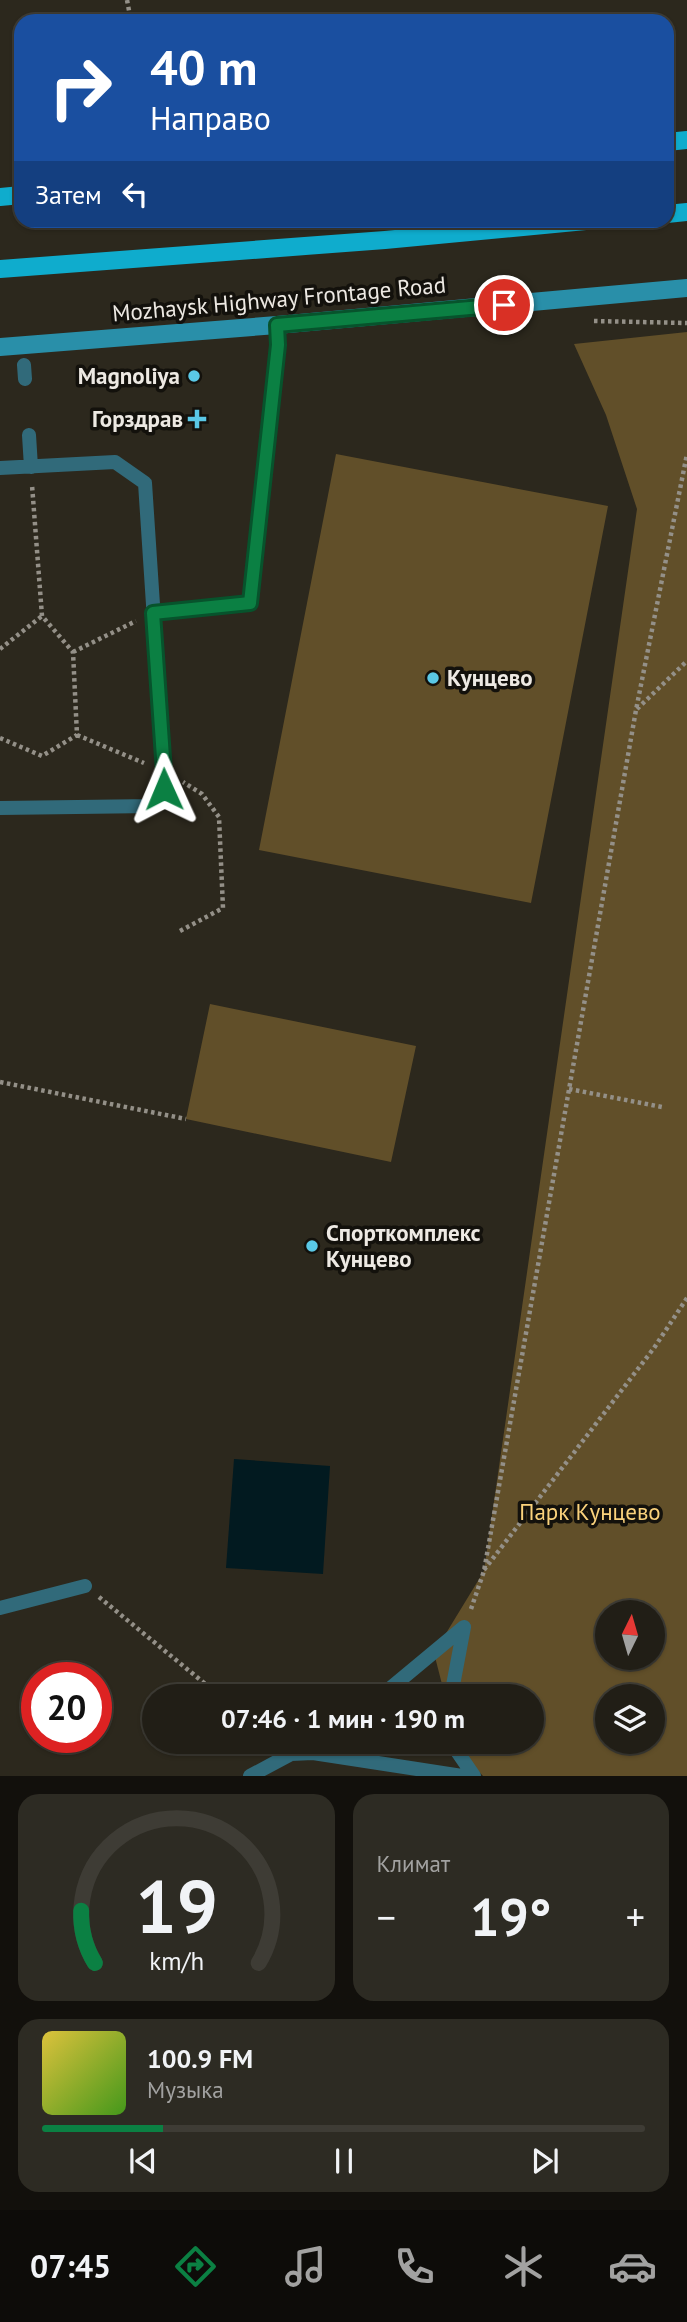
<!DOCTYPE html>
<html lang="ru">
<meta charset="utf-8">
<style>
body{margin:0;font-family:"PT Sans",sans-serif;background:#2d2b23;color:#f1f3f6;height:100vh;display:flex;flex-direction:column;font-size:26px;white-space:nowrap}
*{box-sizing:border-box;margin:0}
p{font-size:23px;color:#a2a2a1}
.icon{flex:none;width:38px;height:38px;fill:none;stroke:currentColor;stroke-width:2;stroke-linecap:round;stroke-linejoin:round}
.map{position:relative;height:1776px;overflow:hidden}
.drawer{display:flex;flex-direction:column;gap:18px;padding:18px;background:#12100c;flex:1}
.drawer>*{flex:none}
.hud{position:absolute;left:14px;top:14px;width:660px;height:214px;border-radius:21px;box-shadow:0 2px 5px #0004,0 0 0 2px #3e3c35;background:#1a4fa0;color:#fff;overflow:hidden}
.needle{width:46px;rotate:5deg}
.controls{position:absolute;left:595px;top:1600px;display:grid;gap:14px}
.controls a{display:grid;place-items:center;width:70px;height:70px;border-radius:50%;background:#211e16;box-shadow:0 2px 5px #0004,0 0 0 2px #3e3c35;font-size:35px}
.speed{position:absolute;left:21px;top:1662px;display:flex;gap:14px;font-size:35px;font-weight:700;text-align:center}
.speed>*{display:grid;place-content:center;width:91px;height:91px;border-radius:50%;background:#211e16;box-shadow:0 2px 5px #0004,0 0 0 2px #3e3c35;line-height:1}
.speed .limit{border:10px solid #d22;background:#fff;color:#111}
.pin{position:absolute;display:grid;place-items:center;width:60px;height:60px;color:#fff;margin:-30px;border:4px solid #fff;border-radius:50%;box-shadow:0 2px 7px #0007}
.me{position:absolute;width:77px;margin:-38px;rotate:359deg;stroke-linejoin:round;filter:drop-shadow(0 0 5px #0008)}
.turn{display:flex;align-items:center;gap:24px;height:147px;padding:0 21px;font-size:32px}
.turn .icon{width:91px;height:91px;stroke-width:2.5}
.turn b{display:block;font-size:49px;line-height:60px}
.then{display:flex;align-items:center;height:66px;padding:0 21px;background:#0003;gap:14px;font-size:26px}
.big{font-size:52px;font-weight:600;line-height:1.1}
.drawer .card{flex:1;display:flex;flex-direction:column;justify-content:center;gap:10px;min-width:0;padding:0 24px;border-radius:21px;background:#2d2b23}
.drawer .dial{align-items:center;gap:0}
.dial svg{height:182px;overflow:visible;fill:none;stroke:#3e3c35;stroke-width:7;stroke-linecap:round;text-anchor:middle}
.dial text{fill:#f1f3f6;stroke:none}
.song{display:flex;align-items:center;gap:21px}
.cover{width:84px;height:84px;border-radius:10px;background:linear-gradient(135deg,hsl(50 70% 55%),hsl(100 70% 35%))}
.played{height:7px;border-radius:4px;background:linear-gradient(90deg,#0b8043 20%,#3e3c35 20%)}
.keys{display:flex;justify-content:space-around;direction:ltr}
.heat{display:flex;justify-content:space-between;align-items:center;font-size:38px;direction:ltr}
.drawer .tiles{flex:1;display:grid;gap:18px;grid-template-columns:1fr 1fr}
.card:last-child{grid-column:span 2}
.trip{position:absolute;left:142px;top:1684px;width:402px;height:70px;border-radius:35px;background:#211e16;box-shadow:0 2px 5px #0004,0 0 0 2px #3e3c35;font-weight:600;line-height:70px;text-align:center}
.tab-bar{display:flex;height:112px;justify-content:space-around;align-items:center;background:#0d0c09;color:#a2a2a1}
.tab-bar .icon{width:49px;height:49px}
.tab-bar .selected{color:#0b8043}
.tab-bar b{font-size:32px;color:#f1f3f6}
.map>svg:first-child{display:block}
.green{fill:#614f29;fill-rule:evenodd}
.water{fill:#021a20}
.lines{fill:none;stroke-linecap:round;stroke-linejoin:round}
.path{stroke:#949088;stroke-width:4.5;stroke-dasharray:3.5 3.5;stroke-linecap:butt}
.service{stroke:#316a7a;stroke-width:14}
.secondary{stroke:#298fa9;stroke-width:18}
.primary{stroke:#0faccd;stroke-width:18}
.route-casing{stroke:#07532c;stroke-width:18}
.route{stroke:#0b8043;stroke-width:12}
.poi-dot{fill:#5ac8e6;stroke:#13110c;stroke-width:2.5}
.labels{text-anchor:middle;stroke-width:7;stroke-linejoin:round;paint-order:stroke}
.street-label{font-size:23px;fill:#ede9e3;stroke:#13110c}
.poi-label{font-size:23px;font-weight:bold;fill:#ede9e3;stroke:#13110c;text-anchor:end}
.park-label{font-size:23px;fill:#fad27c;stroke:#13110c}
</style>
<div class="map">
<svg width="687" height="1776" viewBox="0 0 687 1776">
<rect width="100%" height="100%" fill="#2c281d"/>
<path class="green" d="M687,332V1776H483L458,1749L456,1741H532V1696H445L434,1653L484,1571L637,509L606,415L574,344ZM607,1612H653V1657H607ZM607,1696H653V1741H607Z
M336,454L608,506L531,903L259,850Z
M210,1004L416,1046L391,1162L186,1119Z"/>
<path class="water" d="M234,1459L330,1466L323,1574L226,1568Z"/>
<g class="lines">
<path class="path" d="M127,0L131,21
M594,321L687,323
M0,649L42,616
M73,652L136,621
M637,709L687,661
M77,735L144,763
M0,738L42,756L77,735L73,652L42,616L32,485
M180,931L223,908L219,817L202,794L183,782
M0,1082L186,1119
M569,1089L662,1107
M484,1570L654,1348L687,1298
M99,1597L220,1696
M471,1609L484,1571L636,710L687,454"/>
<path class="service" d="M24,365L25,379
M29,435L31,467
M0,468L115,462L145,483L164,772V789L153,806L0,808
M153,613L250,603L278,345L277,325
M0,1608L85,1586
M381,1696L464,1627L451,1696
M450,1741L474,1776
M250,1776L291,1754L313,1753L462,1776"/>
<path class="secondary" d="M0,347L277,325L687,288"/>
<path class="primary" d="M667,142L687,140
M0,197L21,195
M667,214L687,212
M0,269L385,240L596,220"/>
</g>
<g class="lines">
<defs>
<path id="route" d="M164,789V772L153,613L250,603L278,345L277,325L504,305"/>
</defs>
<use href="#route" class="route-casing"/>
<use href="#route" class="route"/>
</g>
<g class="poi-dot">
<circle cx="194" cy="376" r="7"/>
<path d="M193.5 408.5h7v7h7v7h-7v7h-7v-7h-7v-7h7z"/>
<circle cx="433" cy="678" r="7"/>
<circle cx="312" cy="1246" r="7"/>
</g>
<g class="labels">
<g class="street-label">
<text transform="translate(279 299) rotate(-5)" y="8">Mozhaysk Highway Frontage Road</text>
</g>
<g class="poi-label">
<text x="180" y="384">Magnoliya</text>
<text x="183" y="427">Горздрав</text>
<text x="447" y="686" text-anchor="start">Кунцево</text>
<text x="326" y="1241" text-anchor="start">Спорткомплекс<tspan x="326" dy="26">Кунцево</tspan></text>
</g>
<g class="park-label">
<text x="590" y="1520">Парк Кунцево</text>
</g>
</g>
</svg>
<div class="controls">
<a><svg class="needle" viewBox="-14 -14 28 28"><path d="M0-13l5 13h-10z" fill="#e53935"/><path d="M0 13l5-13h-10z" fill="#a2a2a1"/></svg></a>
<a><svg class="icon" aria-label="layers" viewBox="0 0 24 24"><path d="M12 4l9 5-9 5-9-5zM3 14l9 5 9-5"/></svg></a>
</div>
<div class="speed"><div class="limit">20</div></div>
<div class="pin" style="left:504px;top:305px;background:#d93025"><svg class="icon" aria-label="arrive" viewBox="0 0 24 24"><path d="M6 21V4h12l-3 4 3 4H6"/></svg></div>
<svg class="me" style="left:164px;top:789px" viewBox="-20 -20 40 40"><path d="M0-17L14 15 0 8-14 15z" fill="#0b8043" stroke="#fff" stroke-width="4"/></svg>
<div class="trip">07:46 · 1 мин · 190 m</div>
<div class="hud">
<div class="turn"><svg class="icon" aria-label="right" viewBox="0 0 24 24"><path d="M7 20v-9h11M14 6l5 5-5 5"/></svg><div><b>40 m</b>Направо</div></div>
<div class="then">Затем<svg class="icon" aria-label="left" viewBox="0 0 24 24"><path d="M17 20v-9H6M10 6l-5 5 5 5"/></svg></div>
</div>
</div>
<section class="drawer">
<div class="tiles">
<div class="card dial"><svg viewBox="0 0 100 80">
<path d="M14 69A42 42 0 1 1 86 69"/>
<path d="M14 69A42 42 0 0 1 8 46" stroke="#0b8043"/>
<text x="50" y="56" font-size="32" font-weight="700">19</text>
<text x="50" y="72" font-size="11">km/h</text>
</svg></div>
<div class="card"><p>Климат</p>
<div class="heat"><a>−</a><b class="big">19°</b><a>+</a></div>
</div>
<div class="card">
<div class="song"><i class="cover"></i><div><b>100.9 FM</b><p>Музыка</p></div></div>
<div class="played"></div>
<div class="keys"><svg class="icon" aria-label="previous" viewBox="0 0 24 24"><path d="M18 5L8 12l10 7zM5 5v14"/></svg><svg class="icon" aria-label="pause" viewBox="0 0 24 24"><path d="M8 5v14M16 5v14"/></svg><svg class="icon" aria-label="next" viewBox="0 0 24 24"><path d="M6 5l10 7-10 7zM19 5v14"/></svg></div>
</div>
</div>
</section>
<nav class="tab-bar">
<b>07:45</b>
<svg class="icon selected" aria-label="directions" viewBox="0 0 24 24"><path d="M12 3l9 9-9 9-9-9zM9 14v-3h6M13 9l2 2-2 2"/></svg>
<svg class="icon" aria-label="music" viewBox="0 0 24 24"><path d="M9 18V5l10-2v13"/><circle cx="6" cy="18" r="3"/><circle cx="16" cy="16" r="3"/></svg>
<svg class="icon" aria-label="phone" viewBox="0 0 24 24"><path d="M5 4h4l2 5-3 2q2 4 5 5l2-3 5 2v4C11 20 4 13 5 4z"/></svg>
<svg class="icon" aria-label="climate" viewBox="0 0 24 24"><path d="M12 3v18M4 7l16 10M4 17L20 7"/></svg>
<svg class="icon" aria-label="car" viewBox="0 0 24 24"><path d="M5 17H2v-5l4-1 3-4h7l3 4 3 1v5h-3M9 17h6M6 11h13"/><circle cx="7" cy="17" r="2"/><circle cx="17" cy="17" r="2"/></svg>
</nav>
